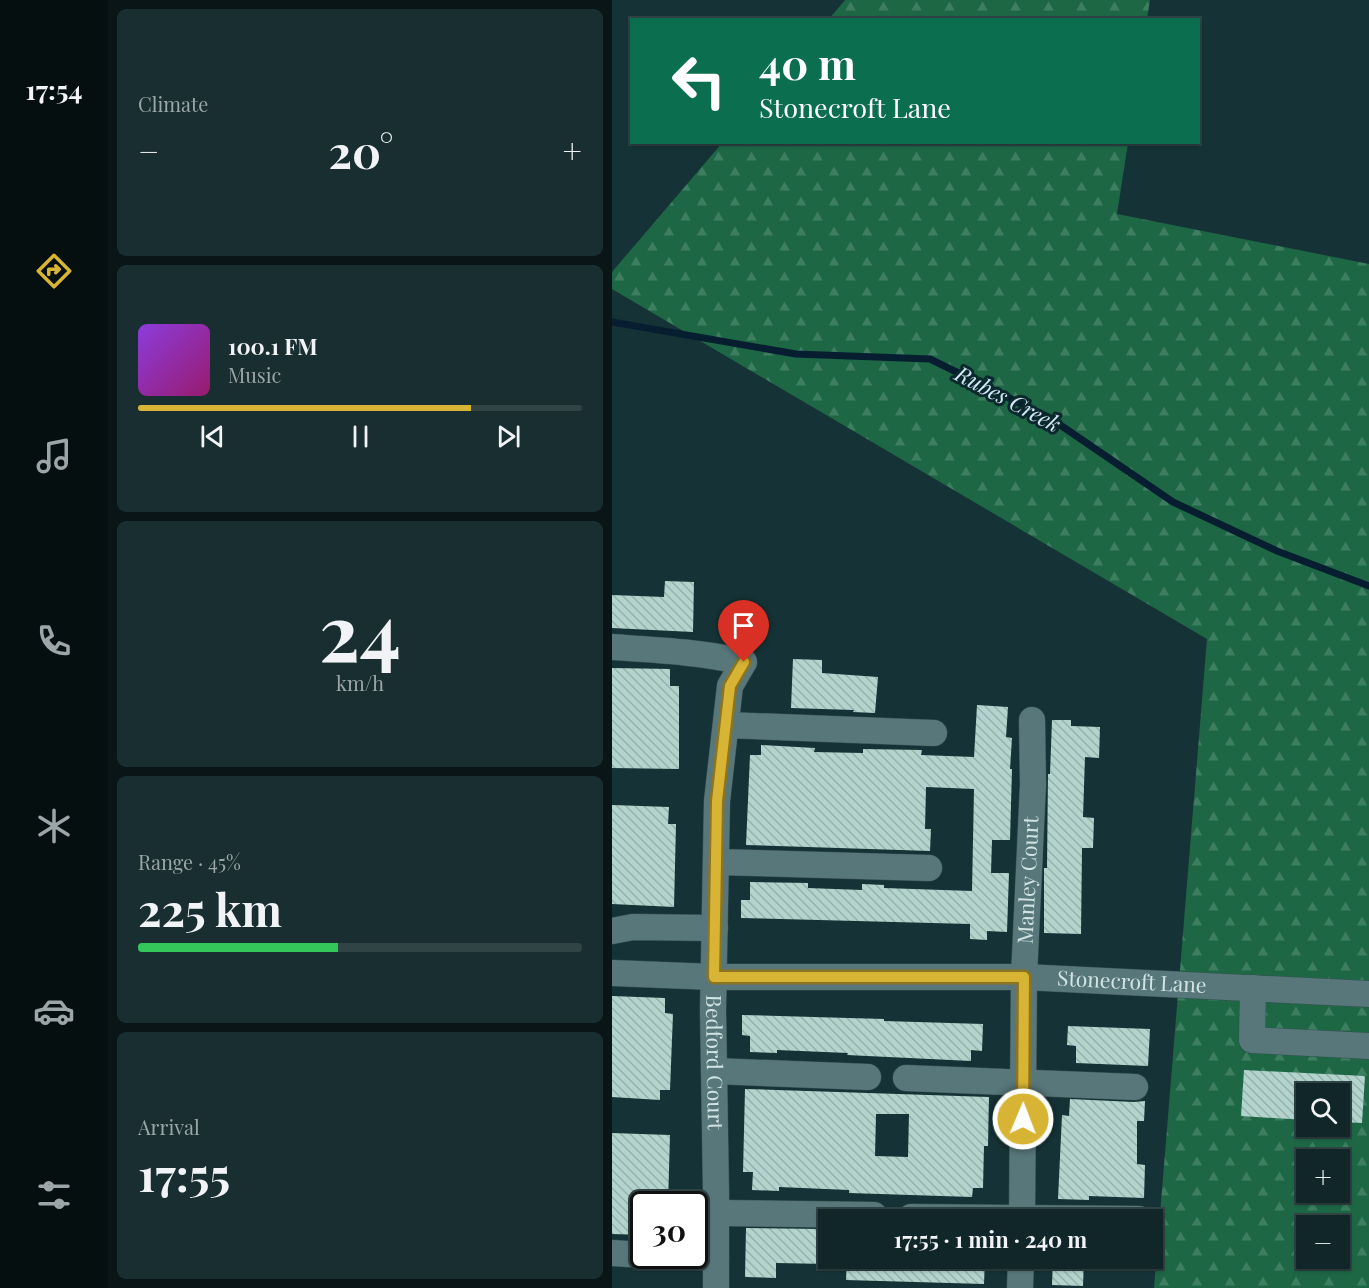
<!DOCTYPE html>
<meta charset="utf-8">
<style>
body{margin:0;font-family:"Playfair Display",serif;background:#192e30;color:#f1f3f6;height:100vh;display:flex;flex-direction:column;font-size:22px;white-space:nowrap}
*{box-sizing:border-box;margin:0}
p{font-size:20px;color:#9ca5a8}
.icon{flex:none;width:33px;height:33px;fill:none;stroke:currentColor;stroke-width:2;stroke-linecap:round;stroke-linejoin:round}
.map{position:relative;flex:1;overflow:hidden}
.side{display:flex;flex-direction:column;gap:9px;padding:9px;background:#091516;width:504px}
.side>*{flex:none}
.banner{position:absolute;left:18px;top:18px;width:570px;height:126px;border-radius:0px;box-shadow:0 2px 4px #0004,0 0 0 2px #304345;background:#0b6e4f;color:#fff;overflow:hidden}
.fabs{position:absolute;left:684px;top:1083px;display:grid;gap:12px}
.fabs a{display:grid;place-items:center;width:54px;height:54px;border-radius:0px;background:#102628;box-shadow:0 2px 4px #0004,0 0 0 2px #304345;font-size:30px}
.speed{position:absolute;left:18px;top:1191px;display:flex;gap:12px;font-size:30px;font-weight:700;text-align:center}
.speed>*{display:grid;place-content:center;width:78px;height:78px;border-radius:50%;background:#102628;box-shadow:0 2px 4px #0004,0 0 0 2px #304345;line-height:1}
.speed .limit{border:3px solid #111;border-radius:9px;background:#fff;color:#111}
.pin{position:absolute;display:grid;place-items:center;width:51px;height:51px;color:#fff;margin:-62px -26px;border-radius:50% 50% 50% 0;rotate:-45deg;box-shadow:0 0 6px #0007}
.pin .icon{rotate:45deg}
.me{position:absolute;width:66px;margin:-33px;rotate:1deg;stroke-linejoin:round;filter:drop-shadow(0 0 4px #0008)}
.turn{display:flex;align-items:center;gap:21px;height:126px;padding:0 30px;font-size:27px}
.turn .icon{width:78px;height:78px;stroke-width:2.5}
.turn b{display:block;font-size:42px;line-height:51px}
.big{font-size:45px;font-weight:700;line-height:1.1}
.side .tile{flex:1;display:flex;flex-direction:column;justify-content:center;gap:9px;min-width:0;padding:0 21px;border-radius:9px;background:#192e30}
.side .dial{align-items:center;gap:0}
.dial b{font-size:78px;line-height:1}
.song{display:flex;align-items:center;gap:18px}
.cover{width:72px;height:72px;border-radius:9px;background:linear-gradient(135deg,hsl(270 70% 55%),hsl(320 70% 35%))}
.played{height:6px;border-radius:3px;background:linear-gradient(90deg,#d8b434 75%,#304345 75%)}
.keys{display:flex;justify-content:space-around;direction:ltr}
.heat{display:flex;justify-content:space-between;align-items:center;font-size:33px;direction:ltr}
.charge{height:9px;border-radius:4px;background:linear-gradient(90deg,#34c759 45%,#304345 0)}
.trip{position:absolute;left:206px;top:1209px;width:345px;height:60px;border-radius:0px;background:#102628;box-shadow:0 2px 4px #0004,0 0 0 2px #304345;font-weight:700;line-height:60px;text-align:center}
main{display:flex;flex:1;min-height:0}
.tabs{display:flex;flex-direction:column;width:108px;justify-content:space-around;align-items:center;background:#060f10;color:#9ca5a8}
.tabs .icon{width:42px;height:42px}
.tabs .on{color:#d8b434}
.tabs b{font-size:27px;color:#f1f3f6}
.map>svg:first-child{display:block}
.forest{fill:url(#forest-firs);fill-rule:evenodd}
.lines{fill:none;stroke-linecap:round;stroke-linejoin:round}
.stream{stroke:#071d30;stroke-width:7}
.building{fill:url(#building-back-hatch);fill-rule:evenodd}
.minor-casing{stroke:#374f51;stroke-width:27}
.minor{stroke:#58777a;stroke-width:26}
.route-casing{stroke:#8c7522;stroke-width:15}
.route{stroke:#d8b434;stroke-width:10}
.labels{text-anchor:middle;stroke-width:6;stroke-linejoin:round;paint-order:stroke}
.street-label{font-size:21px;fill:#d2e3e4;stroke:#0a292c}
.water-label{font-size:22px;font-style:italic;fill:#d5e6f7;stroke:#0a292c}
</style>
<main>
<nav class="tabs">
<b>17:54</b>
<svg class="icon on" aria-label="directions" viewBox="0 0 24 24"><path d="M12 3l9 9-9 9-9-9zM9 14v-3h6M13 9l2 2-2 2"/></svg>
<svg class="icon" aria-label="music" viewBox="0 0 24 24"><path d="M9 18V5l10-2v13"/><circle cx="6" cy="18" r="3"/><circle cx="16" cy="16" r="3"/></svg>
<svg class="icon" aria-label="phone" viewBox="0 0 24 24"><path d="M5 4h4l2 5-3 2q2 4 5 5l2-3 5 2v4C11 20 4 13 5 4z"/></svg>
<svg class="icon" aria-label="climate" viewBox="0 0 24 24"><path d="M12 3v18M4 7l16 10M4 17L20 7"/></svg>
<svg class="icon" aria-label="car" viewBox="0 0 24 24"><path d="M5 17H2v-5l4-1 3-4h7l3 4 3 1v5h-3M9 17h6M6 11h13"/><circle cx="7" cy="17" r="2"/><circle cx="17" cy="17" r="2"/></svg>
<svg class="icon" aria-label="filters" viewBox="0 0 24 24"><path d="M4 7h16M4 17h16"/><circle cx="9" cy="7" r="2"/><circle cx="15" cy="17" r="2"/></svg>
</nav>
<section class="side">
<div class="tile"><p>Climate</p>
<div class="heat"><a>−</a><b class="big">20°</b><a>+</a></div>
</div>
<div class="tile">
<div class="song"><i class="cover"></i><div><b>100.1 FM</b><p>Music</p></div></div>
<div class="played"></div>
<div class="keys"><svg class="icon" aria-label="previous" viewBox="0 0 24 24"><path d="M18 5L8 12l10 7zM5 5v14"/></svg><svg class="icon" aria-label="pause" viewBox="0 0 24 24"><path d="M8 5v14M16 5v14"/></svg><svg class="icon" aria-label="next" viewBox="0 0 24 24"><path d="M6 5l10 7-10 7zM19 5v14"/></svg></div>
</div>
<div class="tile dial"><b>24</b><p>km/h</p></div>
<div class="tile"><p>Range · 45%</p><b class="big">225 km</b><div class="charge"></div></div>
<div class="tile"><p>Arrival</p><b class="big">17:55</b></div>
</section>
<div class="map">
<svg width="757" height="1288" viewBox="0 0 757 1288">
<defs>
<pattern id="forest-firs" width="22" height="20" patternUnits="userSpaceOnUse" patternTransform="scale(1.5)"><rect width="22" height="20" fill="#1d6745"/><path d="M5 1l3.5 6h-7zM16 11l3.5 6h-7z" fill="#3d7d60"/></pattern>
<pattern id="building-back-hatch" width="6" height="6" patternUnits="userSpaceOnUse" patternTransform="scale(1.5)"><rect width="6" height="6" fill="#b3d4cd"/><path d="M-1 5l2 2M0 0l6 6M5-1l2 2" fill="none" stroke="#96b0ab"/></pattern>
</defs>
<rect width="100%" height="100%" fill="#153336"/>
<path class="forest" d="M233,0H538L535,19H217Z
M111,142L516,143L505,214L757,264V1288H542L595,639L0,289V272ZM694,1094H728V1126H694ZM694,1160H728V1192H694ZM694,1226H728V1258H694Z"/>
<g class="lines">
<path class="stream" d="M0,322L184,354L318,359L438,418L561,502L665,551L757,586"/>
</g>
<path class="building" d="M53,581L82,582L81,632L0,628V595L52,597Z
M181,659L210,660V673L266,677L263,713L241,712L242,710L179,708Z
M0,668L58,669V686H67V769L0,768Z
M365,705L396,707L394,737L400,738L398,769H400L398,840H380L379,873H397L395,932L375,931V940L358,939V924L129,918V900H138V882L196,883V888L250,890V884L272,885V888L360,891L362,789L314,787L313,829H319L318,851L134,845L138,755H149V745L203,748L202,752L251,753V749L310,750L309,755L362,757Z
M440,720H459V726L488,727L487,758L473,757L471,817L482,818L481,848H470L469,934L432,933V868H435L436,774H438Z
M0,805L57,807L56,824H64L62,907L0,904Z
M0,996L53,998V1013L61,1014L58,1090H48V1100L0,1097Z
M130,1015L272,1019V1021L371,1024L370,1051L359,1050V1061L235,1055L236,1053L165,1050V1053L138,1052V1036L130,1035Z
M456,1026L538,1029L536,1066L464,1063V1046L455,1045Z
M632,1070L753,1076L750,1123L728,1122V1094H694V1120L629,1116Z
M133,1089L377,1097L376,1146H372L371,1188H361L360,1197L237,1193V1190L167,1187V1191L140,1190L141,1172H131ZM264,1114H297L296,1157L263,1156Z
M458,1099L522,1102L533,1101L532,1121H525V1164L533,1165L532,1198L477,1196V1200L446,1199L450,1115L457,1116Z
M0,1133L58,1135L56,1204H32V1235L0,1234Z
M134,1228L208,1229L207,1246H216V1264L164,1263V1278L133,1277Z
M235,1258H373L372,1284L234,1280Z
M441,1258H472L471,1286L440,1285Z"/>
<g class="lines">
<defs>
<g id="minor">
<path id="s1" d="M0,647C45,650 88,652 132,662L118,686L105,801L101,1010L104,1193V1288"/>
<path d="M114,725L322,733"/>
<path d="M104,862L317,868"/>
<path d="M0,931L21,927L103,928"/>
<path id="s2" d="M0,973L102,977H412L757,994"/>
<path d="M641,988L640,1040L757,1046"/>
<path d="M102,1071L256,1077"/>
<path d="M294,1078L523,1087"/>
<path d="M104,1213L262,1215"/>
<path d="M299,1217L527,1219"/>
<path id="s3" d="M410,1220L412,977L421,784L420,720"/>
<path d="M0,1253L32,1255"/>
<path d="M54,1256L104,1258"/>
<path d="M408,1288L409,1258"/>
</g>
</defs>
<use href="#minor" class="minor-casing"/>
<use href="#minor" class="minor"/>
</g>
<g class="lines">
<defs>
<path id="route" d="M132,662L118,686L105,801L102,977H412L411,1119"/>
</defs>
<use href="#route" class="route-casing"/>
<use href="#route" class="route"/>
</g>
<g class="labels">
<g class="street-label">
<text dy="7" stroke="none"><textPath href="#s3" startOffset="340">Manley Court</textPath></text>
<text dy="7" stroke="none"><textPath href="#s2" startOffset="520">Stonecroft Lane</textPath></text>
<text dy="7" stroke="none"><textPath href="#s1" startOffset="538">Bedford Court</textPath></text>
</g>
<g class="water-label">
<text transform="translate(396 399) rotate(28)" y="8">Rubes Creek</text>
</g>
</g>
</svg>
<div class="fabs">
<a><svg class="icon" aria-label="search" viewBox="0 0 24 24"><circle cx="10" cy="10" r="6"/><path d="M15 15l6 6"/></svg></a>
<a>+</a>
<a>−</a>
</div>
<div class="speed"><div class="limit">30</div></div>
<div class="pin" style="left:132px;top:662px;background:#d93025"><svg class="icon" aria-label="arrive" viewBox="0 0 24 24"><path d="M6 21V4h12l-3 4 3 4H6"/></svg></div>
<svg class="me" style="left:411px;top:1119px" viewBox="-20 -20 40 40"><circle r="17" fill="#d8b434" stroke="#fff" stroke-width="3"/><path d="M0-11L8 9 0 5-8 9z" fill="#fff"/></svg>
<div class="trip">17:55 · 1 min · 240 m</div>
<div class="banner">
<div class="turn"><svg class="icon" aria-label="left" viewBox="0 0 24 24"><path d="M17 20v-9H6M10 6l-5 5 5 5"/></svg><div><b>40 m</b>Stonecroft Lane</div></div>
</div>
</div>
</main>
